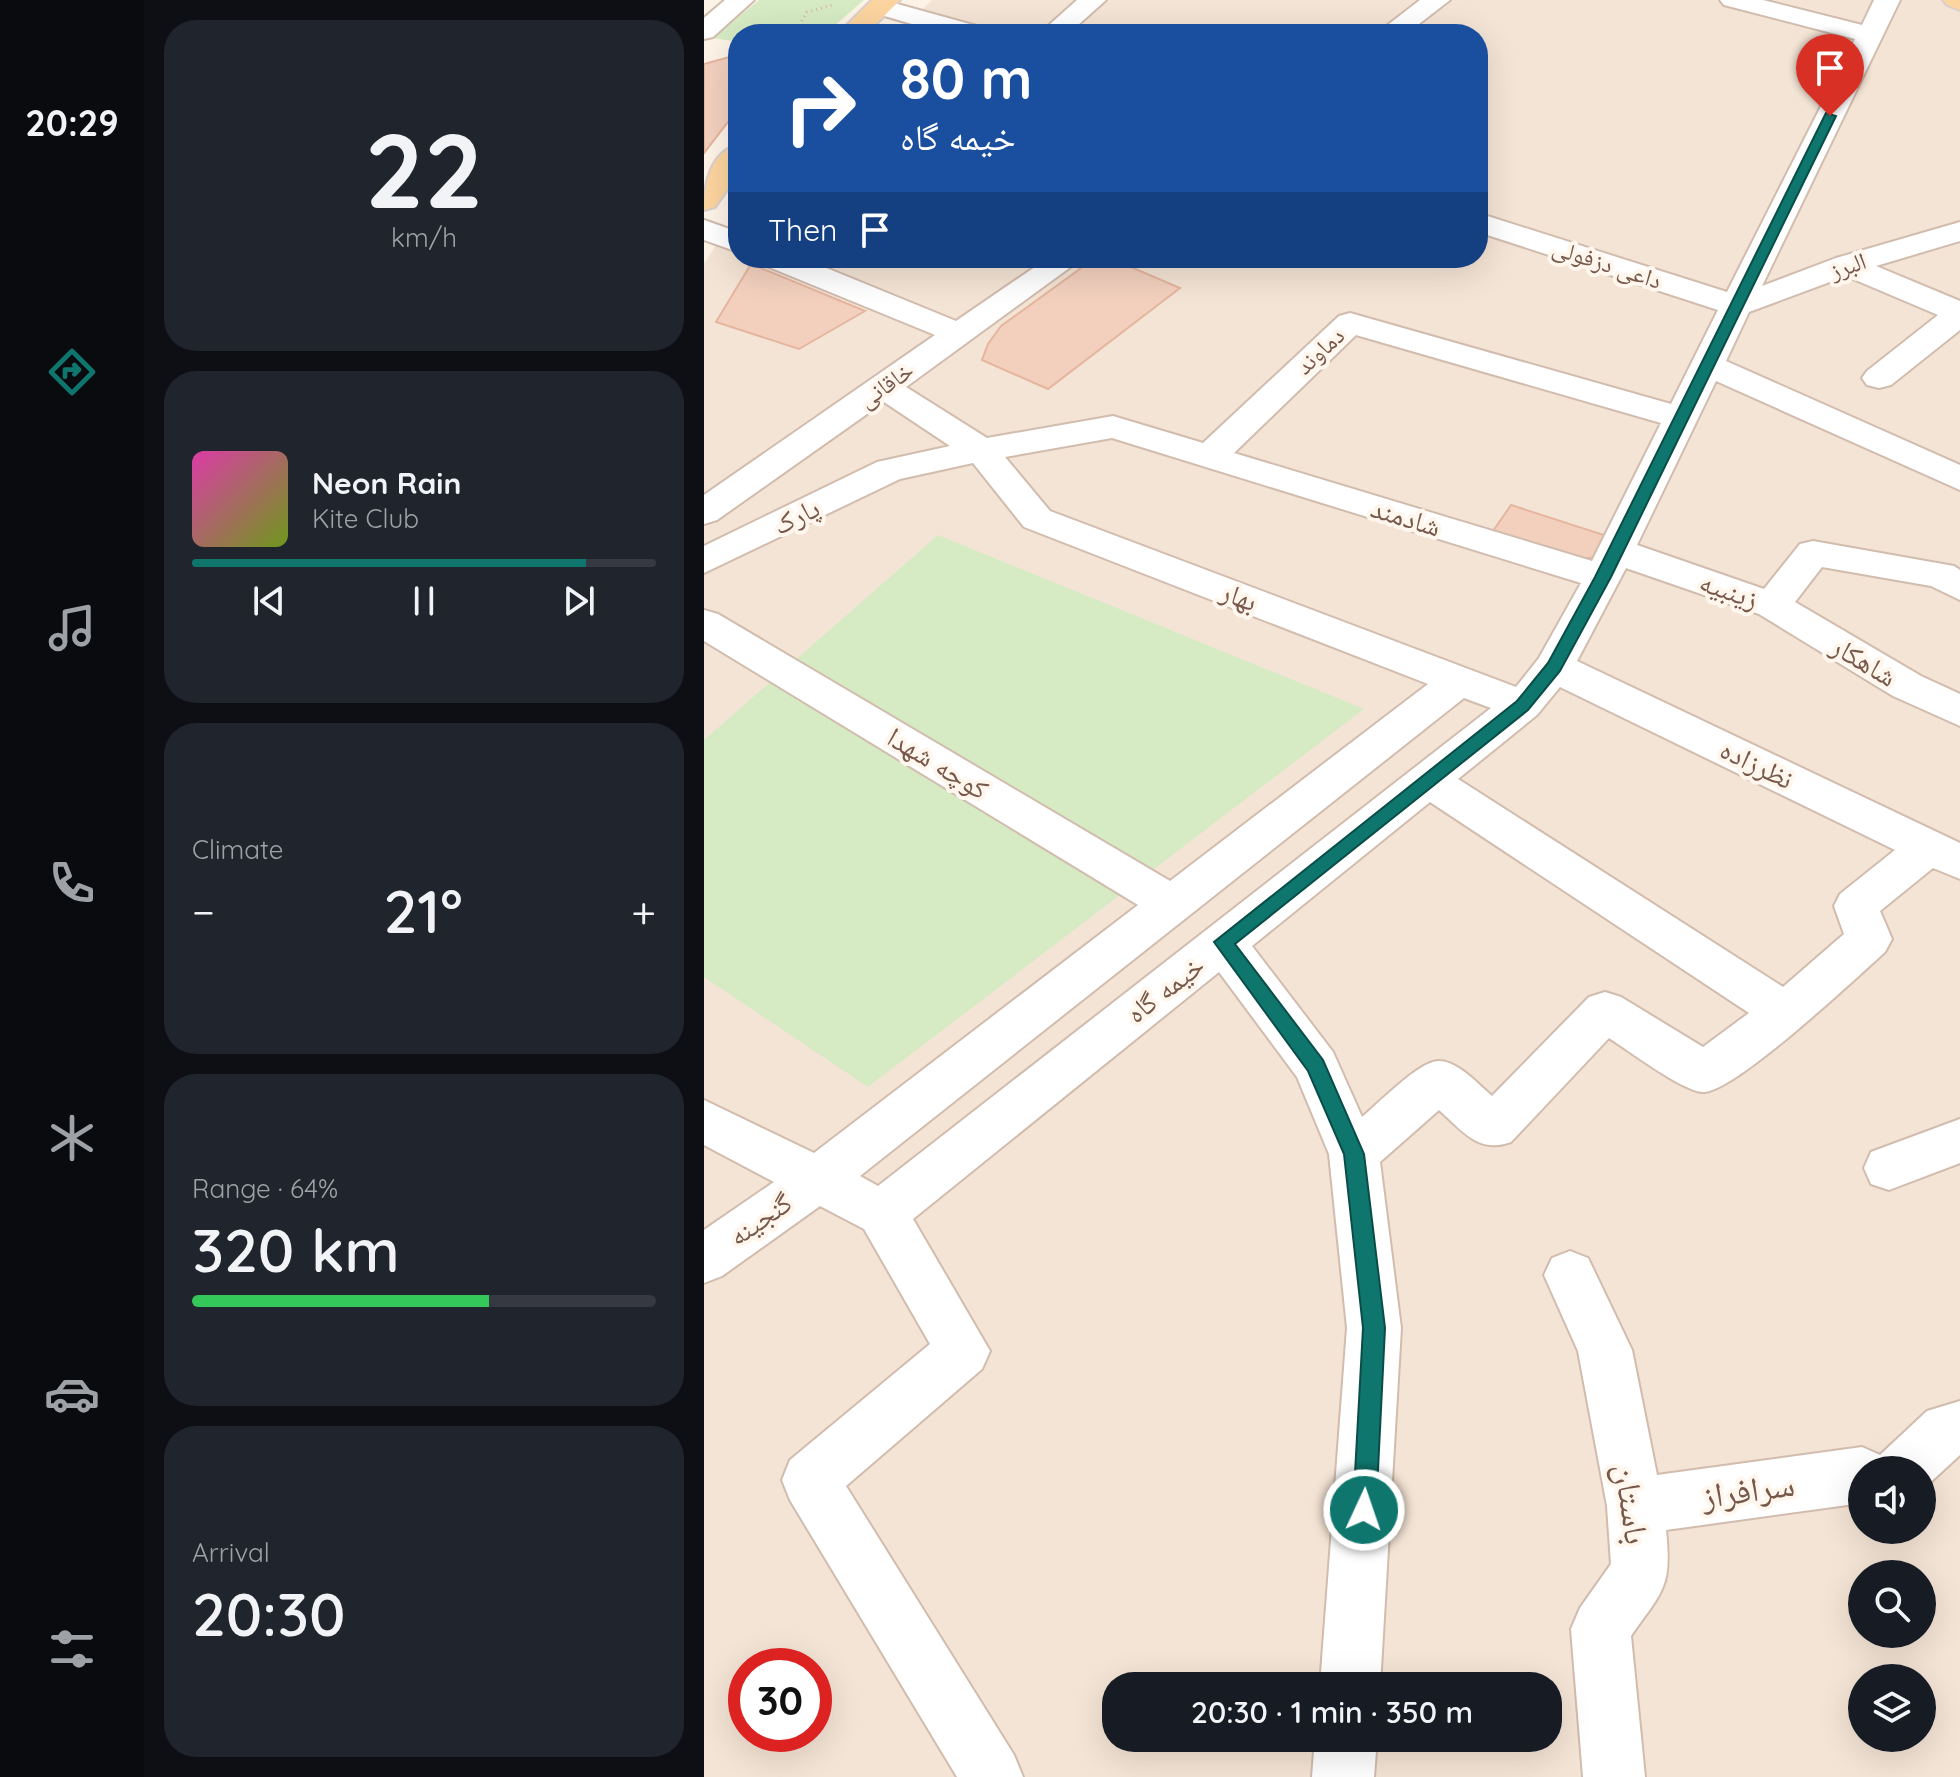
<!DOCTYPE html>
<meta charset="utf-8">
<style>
body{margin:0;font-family:Quicksand,"Noto Naskh Arabic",sans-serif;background:#20242c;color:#f1f3f6;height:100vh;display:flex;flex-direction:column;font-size:30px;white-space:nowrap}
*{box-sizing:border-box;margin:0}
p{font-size:26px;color:#9ea1a6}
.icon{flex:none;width:44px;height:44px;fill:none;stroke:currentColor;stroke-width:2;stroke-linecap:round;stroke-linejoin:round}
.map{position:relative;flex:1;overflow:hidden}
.side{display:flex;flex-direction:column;gap:20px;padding:20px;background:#0d0f14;width:560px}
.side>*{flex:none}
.top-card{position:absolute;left:24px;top:24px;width:760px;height:244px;border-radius:32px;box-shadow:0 8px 32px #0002;background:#1a4fa0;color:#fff;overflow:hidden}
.controls{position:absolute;left:1144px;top:1456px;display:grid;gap:16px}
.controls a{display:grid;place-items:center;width:88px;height:88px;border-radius:50%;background:#171b24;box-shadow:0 8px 32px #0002;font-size:40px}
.speed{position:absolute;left:24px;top:1648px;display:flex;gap:16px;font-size:40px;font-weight:700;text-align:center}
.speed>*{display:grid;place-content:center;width:104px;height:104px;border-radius:50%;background:#171b24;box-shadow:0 8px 32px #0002;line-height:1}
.speed .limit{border:12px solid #d22;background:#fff;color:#111}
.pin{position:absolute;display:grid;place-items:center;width:68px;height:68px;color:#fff;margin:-82px -34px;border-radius:50% 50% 50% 0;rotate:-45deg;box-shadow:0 0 8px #0007}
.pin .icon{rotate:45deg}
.me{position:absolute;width:88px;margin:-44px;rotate:3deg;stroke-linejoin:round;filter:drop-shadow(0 0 6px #0008)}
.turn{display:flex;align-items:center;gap:28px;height:168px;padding:0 40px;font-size:36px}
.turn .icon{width:104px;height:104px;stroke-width:2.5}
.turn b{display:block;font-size:56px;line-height:68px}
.then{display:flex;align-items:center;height:76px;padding:0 40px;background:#0003;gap:16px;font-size:30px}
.big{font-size:60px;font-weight:600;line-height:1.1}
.side .card{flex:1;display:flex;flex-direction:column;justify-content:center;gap:12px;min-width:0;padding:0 28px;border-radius:32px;background:#20242c}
.side .dial{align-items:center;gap:0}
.dial b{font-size:104px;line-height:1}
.song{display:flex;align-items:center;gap:24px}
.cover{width:96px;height:96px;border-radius:12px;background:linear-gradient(135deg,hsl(320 70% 55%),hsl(80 70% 35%))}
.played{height:8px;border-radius:4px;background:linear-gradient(90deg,#0f766e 85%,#363941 85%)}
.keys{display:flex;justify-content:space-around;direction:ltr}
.heat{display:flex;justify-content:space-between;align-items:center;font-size:44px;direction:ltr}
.charge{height:12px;border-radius:6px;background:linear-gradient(90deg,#34c759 64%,#363941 0)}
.trip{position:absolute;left:398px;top:1672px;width:460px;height:80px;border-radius:32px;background:#171b24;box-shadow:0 8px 32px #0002;font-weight:600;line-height:80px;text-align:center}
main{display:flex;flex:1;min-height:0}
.tab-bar{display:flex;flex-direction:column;width:144px;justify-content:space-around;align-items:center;background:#090b0e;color:#9ea1a6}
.tab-bar .icon{width:56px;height:56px}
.tab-bar .selected{color:#0f766e}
.tab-bar b{font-size:36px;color:#f1f3f6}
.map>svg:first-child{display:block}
.residential{fill:#f4e4d5;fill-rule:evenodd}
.green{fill:#d6ebc4}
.building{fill:#f3d0be;stroke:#e5b59e;stroke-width:2}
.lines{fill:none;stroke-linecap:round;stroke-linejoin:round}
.minor-casing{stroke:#d1bcae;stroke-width:4}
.major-casing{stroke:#d9d0cc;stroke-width:4}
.path{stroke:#d8b3a0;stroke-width:3;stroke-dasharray:1 4;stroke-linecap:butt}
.minor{fill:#fff;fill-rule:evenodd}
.major{fill:#fcd49f;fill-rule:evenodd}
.route{fill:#0f766e;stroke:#0a4d48;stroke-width:2}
.labels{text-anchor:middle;stroke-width:8;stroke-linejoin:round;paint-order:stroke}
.far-street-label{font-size:24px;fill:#77584a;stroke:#fff7ed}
.street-label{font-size:28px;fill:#77584a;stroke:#fff7ed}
.near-street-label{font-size:34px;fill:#77584a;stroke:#fff7ed}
</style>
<main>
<nav class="tab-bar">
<b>20:29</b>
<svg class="icon selected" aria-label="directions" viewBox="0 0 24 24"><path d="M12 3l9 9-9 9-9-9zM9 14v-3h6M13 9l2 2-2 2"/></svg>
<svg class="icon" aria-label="music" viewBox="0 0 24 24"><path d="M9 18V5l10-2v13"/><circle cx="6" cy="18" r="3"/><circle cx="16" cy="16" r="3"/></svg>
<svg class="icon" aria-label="phone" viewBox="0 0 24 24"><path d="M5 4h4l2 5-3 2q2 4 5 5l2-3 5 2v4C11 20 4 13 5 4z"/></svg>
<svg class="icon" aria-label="climate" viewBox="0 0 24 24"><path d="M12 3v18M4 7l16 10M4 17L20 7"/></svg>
<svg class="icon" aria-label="car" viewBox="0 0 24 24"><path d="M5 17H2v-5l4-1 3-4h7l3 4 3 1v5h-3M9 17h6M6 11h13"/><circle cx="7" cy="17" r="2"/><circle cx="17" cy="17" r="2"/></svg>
<svg class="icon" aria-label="filters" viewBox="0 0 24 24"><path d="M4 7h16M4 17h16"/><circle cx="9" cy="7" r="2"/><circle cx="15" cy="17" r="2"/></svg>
</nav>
<section class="side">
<div class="card dial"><b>22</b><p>km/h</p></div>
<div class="card">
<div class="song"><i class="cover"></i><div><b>Neon Rain</b><p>Kite Club</p></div></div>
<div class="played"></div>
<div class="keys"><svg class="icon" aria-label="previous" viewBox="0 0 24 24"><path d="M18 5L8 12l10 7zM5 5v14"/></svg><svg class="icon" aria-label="pause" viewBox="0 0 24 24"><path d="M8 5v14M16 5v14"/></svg><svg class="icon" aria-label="next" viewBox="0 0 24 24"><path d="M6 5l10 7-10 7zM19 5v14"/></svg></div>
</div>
<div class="card"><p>Climate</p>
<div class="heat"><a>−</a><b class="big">21°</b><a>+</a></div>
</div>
<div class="card"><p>Range · 64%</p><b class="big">320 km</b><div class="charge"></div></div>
<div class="card"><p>Arrival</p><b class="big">20:30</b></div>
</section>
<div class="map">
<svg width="1256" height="1777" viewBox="0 0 1256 1777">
<rect width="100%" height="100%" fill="#fdf3e7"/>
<path class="residential" d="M228,0H1256V1777H0V264L34,211V258H774V34H193ZM1158,1470H1218V1530H1158ZM1158,1574H1218V1634H1158ZM42,1666H110V1734H42ZM1158,1678H1218V1738H1158ZM412,1686H844V1738H412Z"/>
<path class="green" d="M55,0H160L121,34H34V42L9,38Z
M234,535L660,709L164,1087L0,977V740Z"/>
<path class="building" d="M29,56L34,57V109L0,153V64Z
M391,258H406L476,288L344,389L278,360L284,344L297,326Z
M47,264L161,311L95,349L12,322Z
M807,505L906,537L896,557L870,559L787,534Z"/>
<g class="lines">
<defs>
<path id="minor" d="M21,0H50L9,37L0,39V18Z
M179,0L280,28L284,34H242L167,12L163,7L167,2Z
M373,0H402L364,34H335Z
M716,0H746L702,34H672Z
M1016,0H1059L1158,25L1170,0H1196L1058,286L1132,258L1256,222V241L1172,266L1256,301V330L1187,385L1175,388L1163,385L1158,378L1163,371L1234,315L1142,276L1045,312L1022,361L1256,465V490L1012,381L933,545L1060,589L1096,544L1109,541L1250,566L1256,570V600L1227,586L1118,567L1091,602L1217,676L1256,694V726L1189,696L1055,614L922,568L873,661L1256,843V879L1229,868L1176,911L1188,939L1181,952C1152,978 1034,1089 1001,1092C982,1094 924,1050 905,1038L807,1142C774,1154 759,1131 735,1110L676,1162L697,1328L676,1686H616L643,1328L625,1154L593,1077L515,972L209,1219L286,1351L278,1369L142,1486L310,1755L319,1777H253L86,1500L78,1480L86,1460L226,1344L160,1229L116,1206L18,1276L0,1283V1230L70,1182L0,1145V1100L110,1153L434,905L0,641V610L14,614L466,881L724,684L320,527L269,463L196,479L0,573V546L173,462L246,446L180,402L13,520L0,524V495L231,335L60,265L56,258H98L252,321L344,258H379L202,387L283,438L409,416L499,443L635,316L646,313L967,404L1014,310L774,232V213L1023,292L1151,39L1020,5ZM652,335L957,423L888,561L530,453ZM408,438L877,583L835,658L812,687L346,511L301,457ZM856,687L1191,850L1136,894L1130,906L1140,934L1079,987L754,779L833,715ZM760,698L787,708L174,1186L156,1176ZM726,802L1045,1013L999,1047L917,997L901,992L885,997L788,1096C775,1085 754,1061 735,1061C716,1060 674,1104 658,1117L629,1052L548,946Z
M0,220L34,232V252L0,240Z
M1256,1119V1163L1185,1190L1167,1184L1160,1168L1167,1152Z
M866,1251L884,1258L928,1350L953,1475L1158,1447L1176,1455L1223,1411L1256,1401V1455L1218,1490V1470H1158V1503L962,1530C968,1588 959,1590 927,1636L941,1777H879L867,1629L876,1608L907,1564L903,1506L874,1351L840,1275L848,1258Z
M611,1738H673L670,1777H608Z"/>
<path id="major" d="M168,0H196L162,34H134Z
M1239,0H1256V10L1243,5Z
M34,145V174L11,207L0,210C0,185 6,152 34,145Z"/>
</defs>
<use href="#minor" class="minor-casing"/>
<use href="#major" class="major-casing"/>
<path class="path" d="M49,31L64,33L92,28
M90,34L103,12L129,5"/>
<use href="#minor" class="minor"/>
<use href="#major" class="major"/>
</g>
<path class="route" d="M1122,113L1132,116L907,577L856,671L824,710L531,944L619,1060L660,1154L681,1328L672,1510L669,1519L660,1522L652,1519L649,1510L659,1328L640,1154L604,1071L510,942L813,701L844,663L891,577Z"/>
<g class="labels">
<g class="far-street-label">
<text transform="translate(903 264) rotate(18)" y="8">داعی دزفولی</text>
<text transform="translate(1144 266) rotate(-19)" y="8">البرز</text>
<text transform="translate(616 351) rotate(-43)" y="8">دماوند</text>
<text transform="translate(182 385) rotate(-35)" y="8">خاقانی</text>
</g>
<g class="street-label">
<text transform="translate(92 516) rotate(-26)" y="10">پارک</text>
<text transform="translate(702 517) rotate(17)" y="10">شادمند</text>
<text transform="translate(1025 590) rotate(19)" y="10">زینبیه</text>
<text transform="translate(535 596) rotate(21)" y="10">بهار</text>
<text transform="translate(1160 661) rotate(31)" y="10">شاهکار</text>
<text transform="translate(234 763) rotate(31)" y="10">کوچه شهدا</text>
<text transform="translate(1053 764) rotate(26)" y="10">نظرزاده</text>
<text transform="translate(461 989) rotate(-38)" y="10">خیمه گاه</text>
<text transform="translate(56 1219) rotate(-35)" y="10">گنجینه</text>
</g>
<g class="near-street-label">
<text transform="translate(1044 1490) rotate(-8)" y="12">سرافراز</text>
<text transform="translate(928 1504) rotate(82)" y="12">باستان</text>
</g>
</g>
</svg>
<div class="controls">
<a><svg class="icon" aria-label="sound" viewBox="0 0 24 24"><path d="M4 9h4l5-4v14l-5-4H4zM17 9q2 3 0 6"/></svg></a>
<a><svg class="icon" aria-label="search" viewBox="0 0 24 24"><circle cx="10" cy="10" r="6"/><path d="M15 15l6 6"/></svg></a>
<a><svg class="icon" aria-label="layers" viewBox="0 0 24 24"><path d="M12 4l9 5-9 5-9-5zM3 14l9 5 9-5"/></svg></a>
</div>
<div class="speed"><div class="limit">30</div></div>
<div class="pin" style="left:1126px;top:116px;background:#d93025"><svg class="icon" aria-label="arrive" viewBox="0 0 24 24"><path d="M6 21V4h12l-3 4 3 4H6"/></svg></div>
<svg class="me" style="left:660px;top:1510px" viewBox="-20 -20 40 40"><circle r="17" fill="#0f766e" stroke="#fff" stroke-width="3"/><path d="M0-11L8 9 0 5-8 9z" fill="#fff"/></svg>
<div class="trip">20:30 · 1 min · 350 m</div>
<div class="top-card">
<div class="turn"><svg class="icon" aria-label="right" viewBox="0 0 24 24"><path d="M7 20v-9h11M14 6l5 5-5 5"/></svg><div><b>80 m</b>خیمه گاه</div></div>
<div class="then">Then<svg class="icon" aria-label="arrive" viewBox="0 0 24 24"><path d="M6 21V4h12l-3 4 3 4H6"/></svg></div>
</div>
</div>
</main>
